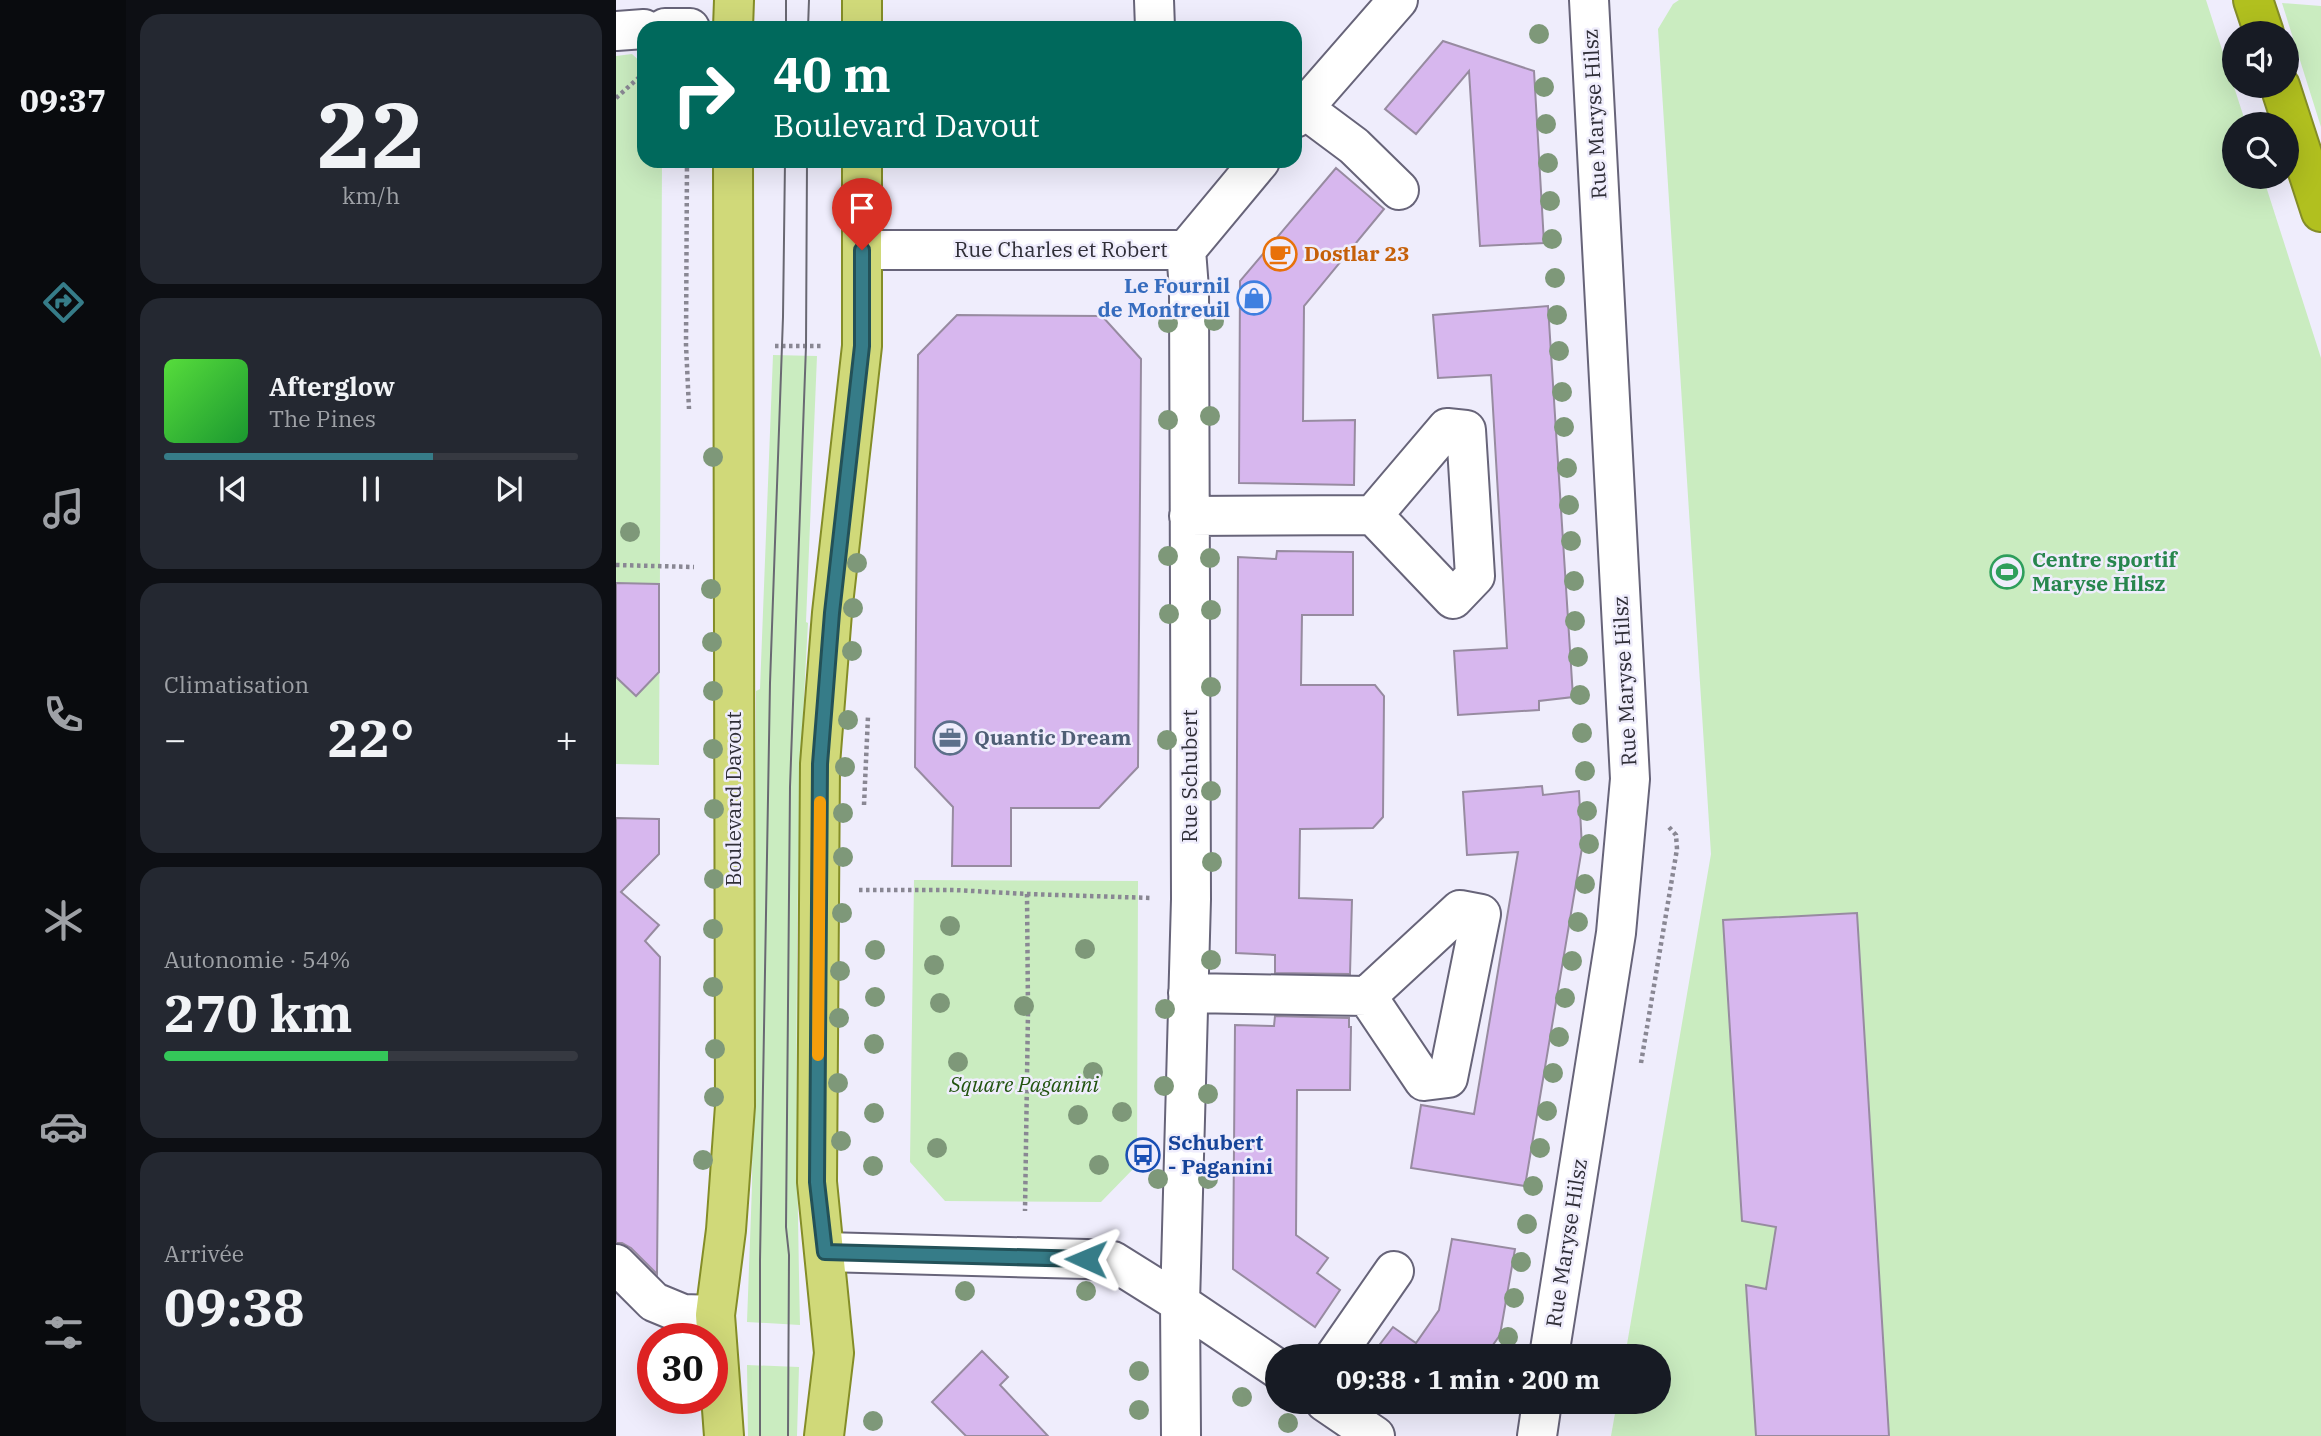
<!DOCTYPE html>
<html lang="fr">
<meta charset="utf-8">
<style>
body{margin:0;font-family:"IBM Plex Serif",serif;background:#242831;color:#f1f3f6;height:100vh;display:flex;flex-direction:column;font-size:26px;white-space:nowrap}
*{box-sizing:border-box;margin:0}
p{font-size:23px;color:#9ea1a6}
.icon{flex:none;width:38px;height:38px;fill:none;stroke:currentColor;stroke-width:2;stroke-linecap:round;stroke-linejoin:round}
.map{position:relative;flex:1;overflow:hidden}
.panel{display:flex;flex-direction:column;gap:14px;padding:14px;background:#0d0f14;width:490px}
.panel>*{flex:none}
.banner{position:absolute;left:21px;top:21px;width:665px;height:147px;border-radius:21px;box-shadow:0 7px 28px #0002;background:#00695c;color:#fff;overflow:hidden}
.buttons{position:absolute;left:1606px;top:21px;display:grid;gap:14px}
.buttons a{display:grid;place-items:center;width:77px;height:77px;border-radius:50%;background:#171b24;box-shadow:0 7px 28px #0002;font-size:35px}
.speed{position:absolute;left:21px;top:1323px;display:flex;gap:14px;font-size:35px;font-weight:700;text-align:center}
.speed>*{display:grid;place-content:center;width:91px;height:91px;border-radius:50%;background:#171b24;box-shadow:0 7px 28px #0002;line-height:1}
.speed .limit{border:10px solid #d22;background:#fff;color:#111}
.pin{position:absolute;display:grid;place-items:center;width:60px;height:60px;color:#fff;margin:-72px -30px;border-radius:50% 50% 50% 0;rotate:-45deg;box-shadow:0 0 7px #0007}
.pin .icon{rotate:45deg}
.me{position:absolute;width:77px;margin:-38px;rotate:271deg;stroke-linejoin:round;filter:drop-shadow(0 0 5px #0008)}
.turn{display:flex;align-items:center;gap:24px;height:147px;padding:0 21px;font-size:32px}
.turn .icon{width:91px;height:91px;stroke-width:2.5}
.turn b{display:block;font-size:49px;line-height:60px}
.big{font-size:52px;font-weight:700;line-height:1.1}
.panel .tile{flex:1;display:flex;flex-direction:column;justify-content:center;gap:10px;min-width:0;padding:0 24px;border-radius:21px;background:#242831}
.panel .dial{align-items:center;gap:0}
.dial b{font-size:91px;line-height:1}
.song{display:flex;align-items:center;gap:21px}
.cover{width:84px;height:84px;border-radius:10px;background:linear-gradient(135deg,hsl(110 70% 55%),hsl(130 70% 35%))}
.played{height:7px;border-radius:4px;background:linear-gradient(90deg,#367c88 65%,#363941 65%)}
.keys{display:flex;justify-content:space-around;direction:ltr}
.heat{display:flex;justify-content:space-between;align-items:center;font-size:38px;direction:ltr}
.charge{height:10px;border-radius:5px;background:linear-gradient(90deg,#34c759 54%,#363941 0)}
.trip{position:absolute;left:649px;top:1344px;width:406px;height:70px;border-radius:35px;background:#171b24;box-shadow:0 7px 28px #0002;font-weight:700;line-height:70px;text-align:center}
main{display:flex;flex:1;min-height:0}
.dock{display:flex;flex-direction:column;width:126px;justify-content:space-around;align-items:center;background:#090b0e;color:#9ea1a6}
.dock .icon{width:49px;height:49px}
.dock .on{color:#367c88}
.dock b{font-size:32px;color:#f1f3f6}
.map>svg:first-child{display:block}
.green{fill:#caecc0}
.building{fill:#d7b7ee;stroke:#978ba0;stroke-width:2}
.lines{fill:none;stroke-linecap:round;stroke-linejoin:round}
.minor-casing{stroke:#676479;stroke-width:42}
.major-casing{stroke:#848d27;stroke-width:42}
.highway-casing{stroke:#848d27;stroke-width:42}
.path{stroke:#898793;stroke-width:4.5;stroke-dasharray:3.5 3.5;stroke-linecap:butt}
.minor{stroke:#fff;stroke-width:38}
.major{stroke:#d0d979;stroke-width:38}
.highway{stroke:#b1c01f;stroke-width:38}
.tram{stroke:#696872;stroke-width:2}
.tree{fill:#7e9879}
.route-casing{stroke:#235158;stroke-width:18}
.route{stroke:#367c88;stroke-width:12}
.slow{stroke:#f59e0b;stroke-width:12}
.labels{text-anchor:middle;stroke-width:5;stroke-linejoin:round;paint-order:stroke}
.street-label{font-size:21px;fill:#2f2e37;stroke:#efedfc}
.food-label{font-size:21px;font-weight:bold;fill:#c56008;stroke:#efedfc;text-anchor:start}
.shop-label{font-size:21px;font-weight:bold;fill:#366cbe;stroke:#efedfc;text-anchor:end}
.leisure-label{font-size:21px;font-weight:bold;fill:#27864d;stroke:#efedfc;text-anchor:start}
.service-label{font-size:21px;font-weight:bold;fill:#4e5e75;stroke:#efedfc;text-anchor:start}
.park-label{font-size:21px;font-style:italic;fill:#21530e;stroke:#efedfc}
.transit-label{font-size:21px;font-weight:bold;fill:#164399;stroke:#efedfc;text-anchor:start}
</style>
<main>
<nav class="dock">
<b>09:37</b>
<svg class="icon on" aria-label="directions" viewBox="0 0 24 24"><path d="M12 3l9 9-9 9-9-9zM9 14v-3h6M13 9l2 2-2 2"/></svg>
<svg class="icon" aria-label="music" viewBox="0 0 24 24"><path d="M9 18V5l10-2v13"/><circle cx="6" cy="18" r="3"/><circle cx="16" cy="16" r="3"/></svg>
<svg class="icon" aria-label="phone" viewBox="0 0 24 24"><path d="M5 4h4l2 5-3 2q2 4 5 5l2-3 5 2v4C11 20 4 13 5 4z"/></svg>
<svg class="icon" aria-label="climate" viewBox="0 0 24 24"><path d="M12 3v18M4 7l16 10M4 17L20 7"/></svg>
<svg class="icon" aria-label="car" viewBox="0 0 24 24"><path d="M5 17H2v-5l4-1 3-4h7l3 4 3 1v5h-3M9 17h6M6 11h13"/><circle cx="7" cy="17" r="2"/><circle cx="17" cy="17" r="2"/></svg>
<svg class="icon" aria-label="filters" viewBox="0 0 24 24"><path d="M4 7h16M4 17h16"/><circle cx="9" cy="7" r="2"/><circle cx="15" cy="17" r="2"/></svg>
</nav>
<section class="panel">
<div class="tile dial"><b>22</b><p>km/h</p></div>
<div class="tile">
<div class="song"><i class="cover"></i><div><b>Afterglow</b><p>The Pines</p></div></div>
<div class="played"></div>
<div class="keys"><svg class="icon" aria-label="previous" viewBox="0 0 24 24"><path d="M18 5L8 12l10 7zM5 5v14"/></svg><svg class="icon" aria-label="pause" viewBox="0 0 24 24"><path d="M8 5v14M16 5v14"/></svg><svg class="icon" aria-label="next" viewBox="0 0 24 24"><path d="M6 5l10 7-10 7zM19 5v14"/></svg></div>
</div>
<div class="tile"><p>Climatisation</p>
<div class="heat"><a>−</a><b class="big">22°</b><a>+</a></div>
</div>
<div class="tile"><p>Autonomie · 54%</p><b class="big">270 km</b><div class="charge"></div></div>
<div class="tile"><p>Arrivée</p><b class="big">09:38</b></div>
</section>
<div class="map">
<svg width="1705" height="1436" viewBox="0 0 1705 1436">
<rect width="100%" height="100%" fill="#efedfc"/>
<path class="green" d="M1063,0H1590L1630,124H1619V177H1647L1705,358V1436H995L1001,1402H1043V1356H1009L1095,854L1042,29L1057,4Z
M1666,3L1705,6V127Z
M16,54L28,65V161H46L43,765L0,764V56Z
M157,355L201,356L190,622L192,623C178,857 179,1091 184,1325L131,1322L136,1186L140,691L144,689Z
M298,880L522,881L521,1165L485,1202L329,1201L294,1162Z
M131,1365L183,1367L181,1436H132Z"/>
<path class="building" d="M827,41L918,71L928,243L864,246L853,71L800,134L769,109Z
M720,168L768,209L688,306L687,421L739,420L738,485L623,483L624,281Z
M932,306L957,697L923,701V710L842,715L838,651L891,648L875,375L822,378L817,315Z
M341,315L486,316L525,359L522,767L483,808H395V866H336L337,807L299,767L302,355Z
M661,551L737,552V615H686L685,685H759L768,696L767,817L757,828L684,829L683,898L736,900L734,974L659,973V955L620,953L622,557L660,559Z
M0,583L43,584V672L20,696L0,677Z
M926,786L927,795L963,791L966,848L909,1186L795,1168L805,1105L858,1114L902,852L851,855L847,792Z
M0,818L43,819V854L5,892L43,925L29,941L44,957L41,1274L15,1248L6,1243H0Z
M1241,913L1273,1436H1140L1130,1285L1150,1289L1160,1227L1126,1221L1107,920Z
M659,1016L733,1018V1027H735L734,1090H681L680,1235L712,1258L701,1273L724,1290L699,1327L617,1269L619,1025L658,1026Z
M836,1239L899,1249L884,1335L869,1356H755L777,1327L800,1343L823,1310Z
M366,1351L392,1377L384,1385L432,1436H350L316,1402Z"/>
<g class="lines">
<defs>
<path id="minor" d="M538,0L539,28
M49,28H74
M0,31L28,29
M687,108L738,146L783,190
M679,118L782,0
M246,250H570L644,161
M573,516L757,515L837,599L859,576L850,430L831,428L757,515
M572,993L751,996L844,910L865,914L832,1078L808,1081L751,996
M209,1252L470,1259L497,1261L564,1303L662,1369
M0,1264L38,1302L67,1314L99,1315
M719,1356L778,1271
M933,1356L1000,933L1014,779L973,0
M709,1402L759,1436
M565,1436L564,1303L575,899L573,289L570,250
M921,1436L926,1402"/>
<path id="major" d="M246,0V28
M117,28L118,0
M108,1436L99,1315L110,1230L119,1106L117,161
M208,1436L218,1353L201,1182L204,764L216,613L246,346V161"/>
<path id="highway" d="M1637,0L1648,33
M1664,86L1705,212"/>
</defs>
<use href="#minor" class="minor-casing"/>
<use href="#major" class="major-casing"/>
<use href="#highway" class="highway-casing"/>
<path class="path" d="M0,98L28,73
M71,161L70,345L73,409
M159,346H206
M0,565L78,567
M248,805L252,716
M243,890H338L411,894L412,1011L409,1211
M411,894L536,898
M1025,1063L1061,849L1060,835L1052,826"/>
<use href="#minor" class="minor"/>
<use href="#major" class="major"/>
<use href="#highway" class="highway"/>
<path class="tram" d="M170,28V0
M192,28L193,0
M144,1436V1260L154,683L167,317L169,161
M172,1436L173,1255L170,1227L174,787L190,346L191,161"/>
</g>
<g class="tree">
<circle cx="923" cy="34" r="10"/>
<circle cx="928" cy="87" r="10"/>
<circle cx="930" cy="124" r="10"/>
<circle cx="932" cy="163" r="10"/>
<circle cx="934" cy="201" r="10"/>
<circle cx="936" cy="239" r="10"/>
<circle cx="939" cy="278" r="10"/>
<circle cx="941" cy="315" r="10"/>
<circle cx="598" cy="321" r="10"/>
<circle cx="552" cy="323" r="10"/>
<circle cx="943" cy="351" r="10"/>
<circle cx="946" cy="392" r="10"/>
<circle cx="594" cy="416" r="10"/>
<circle cx="552" cy="420" r="10"/>
<circle cx="948" cy="427" r="10"/>
<circle cx="97" cy="457" r="10"/>
<circle cx="951" cy="468" r="10"/>
<circle cx="953" cy="505" r="10"/>
<circle cx="14" cy="532" r="10"/>
<circle cx="955" cy="541" r="10"/>
<circle cx="552" cy="556" r="10"/>
<circle cx="594" cy="558" r="10"/>
<circle cx="241" cy="563" r="10"/>
<circle cx="958" cy="581" r="10"/>
<circle cx="95" cy="589" r="10"/>
<circle cx="237" cy="608" r="10"/>
<circle cx="595" cy="610" r="10"/>
<circle cx="553" cy="614" r="10"/>
<circle cx="959" cy="621" r="10"/>
<circle cx="96" cy="642" r="10"/>
<circle cx="236" cy="651" r="10"/>
<circle cx="962" cy="657" r="10"/>
<circle cx="595" cy="687" r="10"/>
<circle cx="97" cy="691" r="10"/>
<circle cx="964" cy="695" r="10"/>
<circle cx="232" cy="720" r="10"/>
<circle cx="966" cy="733" r="10"/>
<circle cx="551" cy="740" r="10"/>
<circle cx="97" cy="749" r="10"/>
<circle cx="229" cy="767" r="10"/>
<circle cx="969" cy="771" r="10"/>
<circle cx="595" cy="791" r="10"/>
<circle cx="98" cy="809" r="10"/>
<circle cx="971" cy="811" r="10"/>
<circle cx="227" cy="813" r="10"/>
<circle cx="973" cy="844" r="10"/>
<circle cx="227" cy="857" r="10"/>
<circle cx="596" cy="862" r="10"/>
<circle cx="98" cy="879" r="10"/>
<circle cx="969" cy="884" r="10"/>
<circle cx="226" cy="913" r="10"/>
<circle cx="962" cy="922" r="10"/>
<circle cx="334" cy="926" r="10"/>
<circle cx="97" cy="929" r="10"/>
<circle cx="469" cy="949" r="10"/>
<circle cx="259" cy="950" r="10"/>
<circle cx="595" cy="960" r="10"/>
<circle cx="956" cy="961" r="10"/>
<circle cx="318" cy="965" r="10"/>
<circle cx="224" cy="971" r="10"/>
<circle cx="97" cy="987" r="10"/>
<circle cx="259" cy="997" r="10"/>
<circle cx="949" cy="998" r="10"/>
<circle cx="324" cy="1003" r="10"/>
<circle cx="408" cy="1006" r="10"/>
<circle cx="549" cy="1009" r="10"/>
<circle cx="223" cy="1018" r="10"/>
<circle cx="943" cy="1037" r="10"/>
<circle cx="258" cy="1044" r="10"/>
<circle cx="99" cy="1049" r="10"/>
<circle cx="342" cy="1062" r="10"/>
<circle cx="477" cy="1072" r="10"/>
<circle cx="937" cy="1073" r="10"/>
<circle cx="222" cy="1083" r="10"/>
<circle cx="548" cy="1086" r="10"/>
<circle cx="592" cy="1094" r="10"/>
<circle cx="98" cy="1097" r="10"/>
<circle cx="931" cy="1111" r="10"/>
<circle cx="506" cy="1112" r="10"/>
<circle cx="258" cy="1113" r="10"/>
<circle cx="462" cy="1115" r="10"/>
<circle cx="225" cy="1141" r="10"/>
<circle cx="321" cy="1148" r="10"/>
<circle cx="924" cy="1148" r="10"/>
<circle cx="87" cy="1160" r="10"/>
<circle cx="483" cy="1165" r="10"/>
<circle cx="257" cy="1166" r="10"/>
<circle cx="542" cy="1179" r="10"/>
<circle cx="592" cy="1179" r="10"/>
<circle cx="917" cy="1186" r="10"/>
<circle cx="911" cy="1224" r="10"/>
<circle cx="905" cy="1262" r="10"/>
<circle cx="349" cy="1291" r="10"/>
<circle cx="470" cy="1291" r="10"/>
<circle cx="898" cy="1298" r="10"/>
<circle cx="892" cy="1337" r="10"/>
<circle cx="523" cy="1371" r="10"/>
<circle cx="626" cy="1397" r="10"/>
<circle cx="523" cy="1410" r="10"/>
<circle cx="257" cy="1421" r="10"/>
<circle cx="672" cy="1423" r="10"/>
</g>
<g class="lines">
<defs>
<path id="route" d="M246,250V346L216,613L204,764L201,1182L209,1252L470,1259"/>
</defs>
<use href="#route" class="route-casing"/>
<use href="#route" class="route"/>
<path class="slow" d="M202,1055L204,802"/>
</g>
<defs>
<symbol id="cafe-ring" viewBox="-11 -11 22 22"><circle r="9.5" fill="#efedfc" stroke="#e8710a" stroke-width="1.5"/><path d="M-5.5-4.5H6V0H3Q3 3.5 0 3.5H-2.5Q-5.5 3.5-5.5 0ZM3-3.2v2h1.7v-2ZM-6 4.5H4V6H-6Z" fill="#e8710a"/></symbol>
<symbol id="shop-ring" viewBox="-11 -11 22 22"><circle r="9.5" fill="#efedfc" stroke="#3f7fe0" stroke-width="1.5"/><path d="M-5-2.5h2.3a2.7 3.5 0 0 1 5.4 0H5L5.5 6h-11ZM-1.5-2.5h3a1.5 2.3 0 0 0-3 0Z" fill="#3f7fe0"/></symbol>
<symbol id="stadium-ring" viewBox="-11 -11 22 22"><circle r="9.5" fill="#efedfc" stroke="#2e9e5b" stroke-width="1.5"/><path d="M0-5a6.5 5 0 1 0 0 10a6.5 5 0 1 0 0-10ZM-3.5-1.8h7v3.6h-7Z" fill="#2e9e5b"/></symbol>
<symbol id="office-ring" viewBox="-11 -11 22 22"><circle r="9.5" fill="#efedfc" stroke="#5c6f8a" stroke-width="1.5"/><path d="M-6-3h4V-5.5h4V-3h4V5H-6ZM-1-4.5V-3h2v-1.5ZM-6 0V1H6V0Z" fill="#5c6f8a"/></symbol>
<symbol id="bus-ring" viewBox="-11 -11 22 22"><circle r="9.5" fill="#efedfc" stroke="#1a4fb4" stroke-width="1.5"/><path d="M-5-6H5V4H4V6H2V4H-2V6H-4V4H-5ZM-3.5-4V0h7V-4ZM-3.5 1.2v1.5H-2V1.2ZM2 1.2v1.5H3.5V1.2Z" fill="#1a4fb4"/></symbol>
</defs>
<g fill-rule="evenodd">
<use href="#cafe-ring" x="645" y="235" width="38" height="38"/>
<use href="#shop-ring" x="619" y="279" width="38" height="38"/>
<use href="#stadium-ring" x="1372" y="553" width="38" height="38"/>
<use href="#office-ring" x="315" y="719" width="38" height="38"/>
<use href="#bus-ring" x="508" y="1136" width="38" height="38"/>
</g>
<g class="labels">
<g class="street-label">
<text transform="translate(979 114) rotate(-93)" y="7">Rue Maryse Hilsz</text>
<text x="445" y="257">Rue Charles et Robert</text>
<text transform="translate(1009 681) rotate(-93)" y="7">Rue Maryse Hilsz</text>
<text transform="translate(574 776) rotate(-90)" y="7">Rue Schubert</text>
<text transform="translate(118 799) rotate(-90)" y="7">Boulevard Davout</text>
<text transform="translate(951 1243) rotate(-81)" y="7">Rue Maryse Hilsz</text>
</g>
<g class="food-label">
<text x="688" y="261">Dostlar 23</text>
</g>
<g class="shop-label">
<text x="614" y="293">Le Fournil<tspan x="614" dy="24">de Montreuil</tspan></text>
</g>
<g class="leisure-label">
<text x="1416" y="567">Centre sportif<tspan x="1416" dy="24">Maryse Hilsz</tspan></text>
</g>
<g class="service-label">
<text x="358" y="745">Quantic Dream</text>
</g>
<g class="park-label">
<text x="408" y="1092">Square Paganini</text>
</g>
<g class="transit-label">
<text x="552" y="1150">Schubert<tspan x="552" dy="24">- Paganini</tspan></text>
</g>
</g>
</svg>
<div class="buttons">
<a><svg class="icon" aria-label="sound" viewBox="0 0 24 24"><path d="M4 9h4l5-4v14l-5-4H4zM17 9q2 3 0 6"/></svg></a>
<a><svg class="icon" aria-label="search" viewBox="0 0 24 24"><circle cx="10" cy="10" r="6"/><path d="M15 15l6 6"/></svg></a>
</div>
<div class="speed"><div class="limit">30</div></div>
<div class="pin" style="left:246px;top:250px;background:#d93025"><svg class="icon" aria-label="arrive" viewBox="0 0 24 24"><path d="M6 21V4h12l-3 4 3 4H6"/></svg></div>
<svg class="me" style="left:470px;top:1259px" viewBox="-20 -20 40 40"><path d="M0-17L14 15 0 8-14 15z" fill="#367c88" stroke="#fff" stroke-width="4"/></svg>
<div class="trip">09:38 · 1 min · 200 m</div>
<div class="banner">
<div class="turn"><svg class="icon" aria-label="right" viewBox="0 0 24 24"><path d="M7 20v-9h11M14 6l5 5-5 5"/></svg><div><b>40 m</b>Boulevard Davout</div></div>
</div>
</div>
</main>
